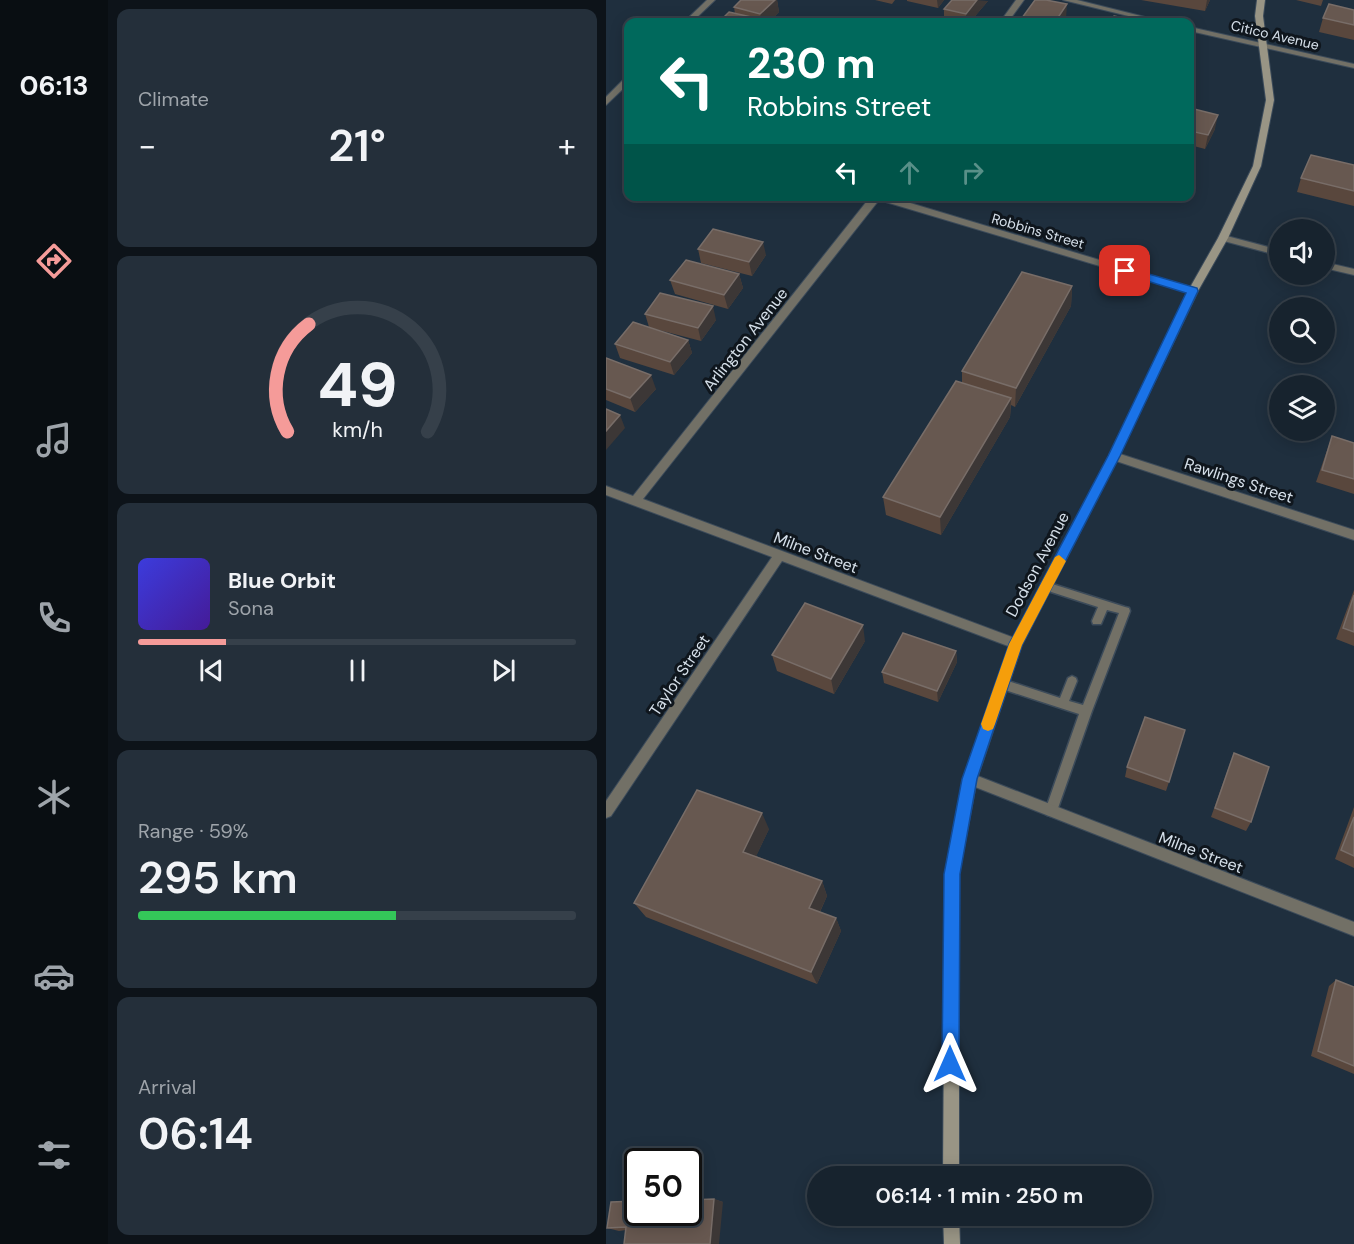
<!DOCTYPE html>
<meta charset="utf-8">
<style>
body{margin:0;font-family:"DM Sans",sans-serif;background:#242f3a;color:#f1f3f6;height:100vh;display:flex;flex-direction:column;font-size:22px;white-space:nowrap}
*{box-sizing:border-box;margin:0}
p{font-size:20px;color:#9ea4aa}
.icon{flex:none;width:33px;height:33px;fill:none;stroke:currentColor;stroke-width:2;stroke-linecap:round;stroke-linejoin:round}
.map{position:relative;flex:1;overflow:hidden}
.side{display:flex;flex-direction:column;gap:9px;padding:9px;background:#0d1319;width:498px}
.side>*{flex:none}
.top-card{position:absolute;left:18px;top:18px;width:570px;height:183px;border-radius:12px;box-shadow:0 3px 15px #0003,0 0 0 2px #36404a;background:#00695c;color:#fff;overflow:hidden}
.fabs{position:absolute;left:663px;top:219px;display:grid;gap:12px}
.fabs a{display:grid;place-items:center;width:66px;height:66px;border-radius:50%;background:#17232e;box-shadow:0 3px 15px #0003,0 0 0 2px #36404a;font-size:30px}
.speed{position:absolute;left:18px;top:1148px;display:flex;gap:12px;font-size:30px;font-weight:700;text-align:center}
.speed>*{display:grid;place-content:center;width:78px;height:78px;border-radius:50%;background:#17232e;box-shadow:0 3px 15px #0003,0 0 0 2px #36404a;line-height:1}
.speed .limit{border:3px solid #111;border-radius:9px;background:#fff;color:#111}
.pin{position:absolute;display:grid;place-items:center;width:51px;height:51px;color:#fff;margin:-26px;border-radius:12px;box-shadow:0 3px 9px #0006}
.me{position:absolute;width:66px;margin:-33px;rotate:0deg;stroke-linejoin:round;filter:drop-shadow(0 0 4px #0008)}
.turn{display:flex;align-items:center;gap:21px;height:126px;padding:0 24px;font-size:27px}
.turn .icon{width:78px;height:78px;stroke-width:2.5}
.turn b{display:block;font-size:42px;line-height:51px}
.lanes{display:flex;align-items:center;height:57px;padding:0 24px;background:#0003;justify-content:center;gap:30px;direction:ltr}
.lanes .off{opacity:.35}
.big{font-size:45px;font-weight:600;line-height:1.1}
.side .card{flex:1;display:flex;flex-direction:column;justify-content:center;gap:9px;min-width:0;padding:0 21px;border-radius:12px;background:#242f3a}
.side .dial{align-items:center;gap:0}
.dial svg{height:156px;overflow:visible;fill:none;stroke:#36404a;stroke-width:7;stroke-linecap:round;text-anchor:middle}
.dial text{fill:#f1f3f6;stroke:none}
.song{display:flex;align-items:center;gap:18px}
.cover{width:72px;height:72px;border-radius:9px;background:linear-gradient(135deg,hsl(240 70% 55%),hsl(260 70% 35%))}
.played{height:6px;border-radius:3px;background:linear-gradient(90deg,#f59b99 20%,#36404a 20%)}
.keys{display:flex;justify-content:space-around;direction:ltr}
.heat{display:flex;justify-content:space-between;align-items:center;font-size:33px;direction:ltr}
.charge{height:9px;border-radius:4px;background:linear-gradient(90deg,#34c759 59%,#36404a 0)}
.trip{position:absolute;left:201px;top:1166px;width:345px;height:60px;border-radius:30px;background:#17232e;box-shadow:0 3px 15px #0003,0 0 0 2px #36404a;font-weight:600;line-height:60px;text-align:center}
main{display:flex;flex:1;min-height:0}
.menu{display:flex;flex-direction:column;width:108px;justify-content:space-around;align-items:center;background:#090e12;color:#9ea4aa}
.menu .icon{width:42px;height:42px}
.menu .on{color:#f59b99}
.menu b{font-size:27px;color:#f1f3f6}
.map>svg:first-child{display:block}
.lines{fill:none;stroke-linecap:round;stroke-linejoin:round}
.lane-casing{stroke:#3c4b5a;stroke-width:3}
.street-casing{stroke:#3c4b5a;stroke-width:2}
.secondary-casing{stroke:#3c4b5a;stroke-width:2}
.lane{fill:#727066;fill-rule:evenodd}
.street{fill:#727066;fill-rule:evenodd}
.secondary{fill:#999585;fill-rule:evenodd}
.wall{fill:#59473d}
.shaded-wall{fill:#3c3736}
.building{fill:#675850;stroke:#786d68;stroke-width:1.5}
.route{fill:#1a73e8;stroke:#114b97;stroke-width:1.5}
.slow{fill:#f59e0b}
.labels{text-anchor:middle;stroke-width:6;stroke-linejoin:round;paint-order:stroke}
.far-street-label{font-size:14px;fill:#d6e0ea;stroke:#0f161d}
.street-label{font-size:16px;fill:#d6e0ea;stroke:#0f161d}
</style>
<main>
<nav class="menu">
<b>06:13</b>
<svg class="icon on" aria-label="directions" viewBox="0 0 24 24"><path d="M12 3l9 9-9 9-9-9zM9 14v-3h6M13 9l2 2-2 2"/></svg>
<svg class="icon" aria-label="music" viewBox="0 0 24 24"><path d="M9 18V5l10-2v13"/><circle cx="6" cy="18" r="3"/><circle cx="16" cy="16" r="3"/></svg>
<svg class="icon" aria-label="phone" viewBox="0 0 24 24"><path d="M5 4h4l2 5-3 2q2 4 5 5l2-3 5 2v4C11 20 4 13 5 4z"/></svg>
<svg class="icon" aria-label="climate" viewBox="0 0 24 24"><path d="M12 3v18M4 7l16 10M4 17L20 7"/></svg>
<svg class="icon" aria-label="car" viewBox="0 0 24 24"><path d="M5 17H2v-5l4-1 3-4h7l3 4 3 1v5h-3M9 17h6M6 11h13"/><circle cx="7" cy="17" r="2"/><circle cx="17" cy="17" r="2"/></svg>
<svg class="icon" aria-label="filters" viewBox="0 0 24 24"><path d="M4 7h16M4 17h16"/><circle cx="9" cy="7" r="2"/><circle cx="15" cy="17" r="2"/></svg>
</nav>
<section class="side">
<div class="card"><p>Climate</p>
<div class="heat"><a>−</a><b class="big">21°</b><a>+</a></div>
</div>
<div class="card dial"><svg viewBox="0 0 100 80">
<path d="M14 69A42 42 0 1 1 86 69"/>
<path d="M14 69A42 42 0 0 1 25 14" stroke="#f59b99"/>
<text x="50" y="56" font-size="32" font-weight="700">49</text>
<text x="50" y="72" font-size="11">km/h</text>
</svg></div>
<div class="card">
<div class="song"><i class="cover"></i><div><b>Blue Orbit</b><p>Sona</p></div></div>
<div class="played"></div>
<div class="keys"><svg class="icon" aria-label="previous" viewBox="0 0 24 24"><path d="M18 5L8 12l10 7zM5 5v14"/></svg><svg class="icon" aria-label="pause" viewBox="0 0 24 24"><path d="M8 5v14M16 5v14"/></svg><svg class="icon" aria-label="next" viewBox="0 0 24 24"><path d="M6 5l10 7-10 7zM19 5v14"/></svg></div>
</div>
<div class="card"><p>Range · 59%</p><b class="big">295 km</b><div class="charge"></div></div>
<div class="card"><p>Arrival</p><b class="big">06:14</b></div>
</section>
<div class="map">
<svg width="748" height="1244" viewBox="0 0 748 1244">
<rect width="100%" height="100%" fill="#1f2f3e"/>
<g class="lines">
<defs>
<path id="lane" d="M440,582L519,607L523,608L524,611L486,711L451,811L449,815L445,816L441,815L439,811L473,714L396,689L392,687L391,684L392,681L396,679L454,698L462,678L466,676L470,678L471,681L463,701L477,705L513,613L501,610L495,624H487L486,621L492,607L436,589L435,586L436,583Z"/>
<path id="street" d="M101,0H109L86,22H78Z
M410,0H418L402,22H394Z
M457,0H471L559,22H547Z
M584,27L748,64V68L584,31Z
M19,78H22V84L0,105V97Z
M265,196H281L590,289L592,291L587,294L584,293L273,200L37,499L414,640L416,644L414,648L410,649L176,561L5,816L0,818V801L166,557L0,495V486L27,496Z
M617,235L674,250V256L614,240L612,238Z
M718,262L748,269V275L718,268Z
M508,452L748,530V540L504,459L503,456L504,453Z
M364,773L748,922V936L359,783L357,779L359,775Z"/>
<path id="secondary" d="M651,0H659L657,16L668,100L655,166L622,238L592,291L513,456L416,645L371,779L353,874V1176H337L339,874L357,779L404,644L503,456L582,291L612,238L647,166L660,100L649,16Z
M337,1215H353L354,1244H338Z"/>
</defs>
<use href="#lane" class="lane-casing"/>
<use href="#street" class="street-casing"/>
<use href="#secondary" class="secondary-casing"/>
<use href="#lane" class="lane"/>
<use href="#street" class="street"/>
<use href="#secondary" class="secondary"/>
</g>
<path class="wall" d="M135,0H171L173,12L163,22H113L129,14L128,7Z
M269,0H289L286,4Z
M301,0H338L332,8L301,1Z
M535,0H604L599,11Z
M690,0H717L715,6Z
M382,1L364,22H338V9Z
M748,10V40L713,32L717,18Z
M584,108L609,129L599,149L584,145Z
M748,165V206L691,192L695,178Z
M92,249L160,255L146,276L95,263Z
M133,274L137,288L122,309L69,294L64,280Z
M466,286L465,306L409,407L405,405L404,417L335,535L280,515L277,497L356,383V371Z
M39,314L110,320L95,341L49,329L82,340L86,353L68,375L14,358L9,344L43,327Z
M0,358L50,389L29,412L0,400Z
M726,436L748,443V494L710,482Z
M748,590V646L730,639Z
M259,641L228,694L171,671L166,655Z
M350,651L351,662L332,702L278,683L276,672Z
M628,753L645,822L640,831L605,817L624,763Z
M521,767L563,782L560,791L519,777Z
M748,807V868L729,859Z
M163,829L150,856L216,881L221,896L214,912L230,918L235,931L211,984L40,917L28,903Z
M730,980L748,987V1074L705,1056L723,986Z
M108,1199L117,1202L20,1230L13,1231L1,1228Z"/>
<path class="shaded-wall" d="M169,0H171L173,12L163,22H156L154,14Z
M331,0H338L332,8Z
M371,0L382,1L364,22H360V14Z
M601,0H604L599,11Z
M461,4L460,19L458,22H449Z
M145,17L146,22H141Z
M612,115L609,129L599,149L602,135Z
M157,242L160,255L146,276L143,262Z
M133,274L137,288L122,309L118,295Z
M466,286L465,306L409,407L410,388Z
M107,306L110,320L95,341L92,328Z
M82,340L86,353L68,375L64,362Z
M45,375L50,389L29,412L24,398Z
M405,398L404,417L335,535L334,517Z
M14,415L19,428L0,450V431Z
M257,625L259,641L228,694L225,679Z
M350,651L351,662L332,702L331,691Z
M156,813L163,829L145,867L137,852Z
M216,881L221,896L209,922L203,908Z
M230,918L235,931L211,984L205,972Z
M108,1199L117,1202L113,1244H104Z"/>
<path class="building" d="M135,0H169L154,14L128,7Z
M346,0H371L360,14L338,9Z
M429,0H440L461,4L449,22H413Z
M723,4L748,10V25L717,18Z
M123,12L145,17L141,22H113Z
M508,16L536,22H503Z
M584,108L612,115L602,135L584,131Z
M705,155L748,165V191L695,178Z
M107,229L157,242L143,262L92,249Z
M80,260L133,274L118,295L64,280Z
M416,272L466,286L410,388L356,371Z
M54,293L107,306L92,328L39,314Z
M27,322L82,340L64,362L9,344Z
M0,358L45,375L24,398L0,389Z
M350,381L405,398L334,517L277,497Z
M0,409L14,415L0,431Z
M726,436L748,443V479L716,470Z
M748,595V632L737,628Z
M199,603L257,625L225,679L166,655Z
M297,633L350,651L331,691L276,672Z
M539,717L579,730L563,782L521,767Z
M628,753L663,767L645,822L609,808Z
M91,790L156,813L137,852L216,881L203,908L230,918L205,972L28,903Z
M748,817V856L735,850Z
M730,980L748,987V1066L712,1051Z
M108,1199L104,1244H18L20,1227L1,1228L5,1202L32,1201V1212H82V1200Z"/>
<path class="route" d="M519,267L591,288L592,291L514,456L416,645L371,779L354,874L353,1064L350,1070L344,1073L338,1070L336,1064L338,874L356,779L403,644L502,456L580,293L515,273V268Z"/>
<path class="slow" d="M453,555L460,561L416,645L389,724L387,729L382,731L377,729L375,724L403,644L449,557Z"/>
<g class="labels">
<g class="far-street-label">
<text transform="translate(669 35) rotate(13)" y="5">Citico Avenue</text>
<text transform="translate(432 231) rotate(16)" y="5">Robbins Street</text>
</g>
<g class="street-label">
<text transform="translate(139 339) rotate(-52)" y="6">Arlington Avenue</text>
<text transform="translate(633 480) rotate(18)" y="6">Rawlings Street</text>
<text transform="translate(210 552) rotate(21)" y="6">Milne Street</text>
<text transform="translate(431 564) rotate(-62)" y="6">Dodson Avenue</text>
<text transform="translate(73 675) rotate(-56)" y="6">Taylor Street</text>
<text transform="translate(595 852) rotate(21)" y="6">Milne Street</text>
</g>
</g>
</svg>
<div class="fabs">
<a><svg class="icon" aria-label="sound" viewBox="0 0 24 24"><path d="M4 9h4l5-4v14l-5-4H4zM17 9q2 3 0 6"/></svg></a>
<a><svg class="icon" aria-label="search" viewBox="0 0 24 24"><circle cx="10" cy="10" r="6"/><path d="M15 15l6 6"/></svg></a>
<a><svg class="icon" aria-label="layers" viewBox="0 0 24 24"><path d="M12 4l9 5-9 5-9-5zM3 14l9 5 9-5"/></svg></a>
</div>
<div class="speed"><div class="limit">50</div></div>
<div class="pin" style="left:519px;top:271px;background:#d93025"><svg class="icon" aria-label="arrive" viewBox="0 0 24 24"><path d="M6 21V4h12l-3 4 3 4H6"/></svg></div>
<svg class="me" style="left:344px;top:1064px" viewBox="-20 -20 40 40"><path d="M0-17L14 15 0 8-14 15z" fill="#1a73e8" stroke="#fff" stroke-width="4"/></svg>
<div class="trip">06:14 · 1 min · 250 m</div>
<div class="top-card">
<div class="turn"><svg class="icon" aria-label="left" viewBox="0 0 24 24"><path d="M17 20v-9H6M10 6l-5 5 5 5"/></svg><div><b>230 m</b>Robbins Street</div></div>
<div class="lanes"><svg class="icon" aria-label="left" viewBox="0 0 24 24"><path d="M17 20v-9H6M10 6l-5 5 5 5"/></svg><svg class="icon off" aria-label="ahead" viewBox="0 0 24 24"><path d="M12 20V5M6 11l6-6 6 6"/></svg><svg class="icon off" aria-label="right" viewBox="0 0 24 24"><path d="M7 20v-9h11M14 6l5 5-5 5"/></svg></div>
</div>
</div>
</main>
